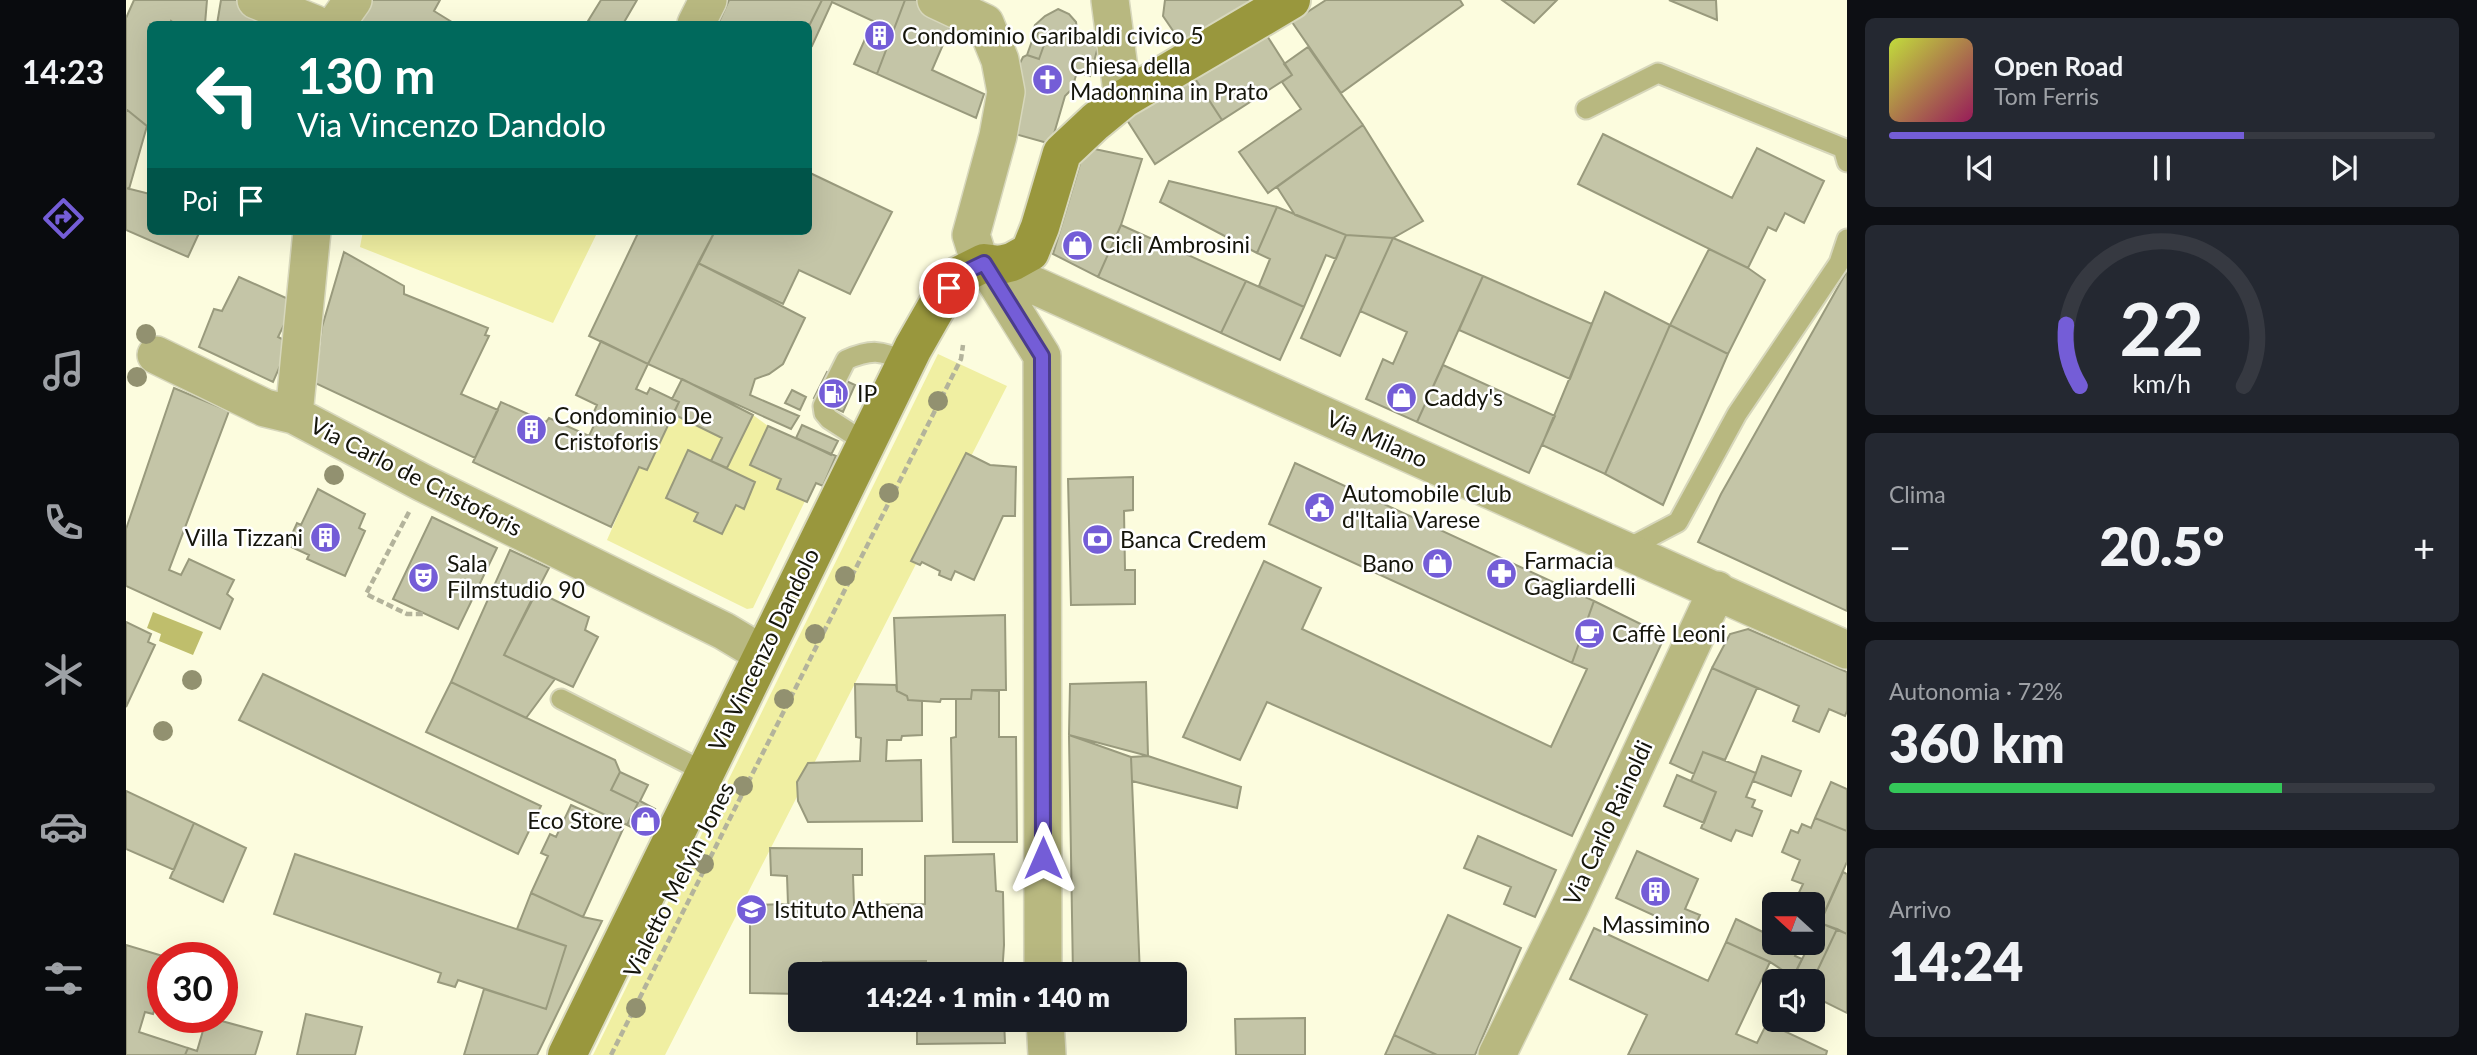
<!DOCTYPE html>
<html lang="it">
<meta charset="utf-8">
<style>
body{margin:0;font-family:Lato,sans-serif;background:#242831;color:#f1f3f6;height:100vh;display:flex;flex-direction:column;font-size:26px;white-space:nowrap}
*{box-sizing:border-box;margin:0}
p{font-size:23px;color:#9ea1a6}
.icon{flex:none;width:38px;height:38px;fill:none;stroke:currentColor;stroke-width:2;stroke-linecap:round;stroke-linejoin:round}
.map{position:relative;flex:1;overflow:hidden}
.sheet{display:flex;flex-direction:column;gap:18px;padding:18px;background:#0d0f14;width:630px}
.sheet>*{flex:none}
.top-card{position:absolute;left:21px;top:21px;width:665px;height:214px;border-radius:10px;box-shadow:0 7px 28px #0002;background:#00695c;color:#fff;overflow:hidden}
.needle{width:46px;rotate:291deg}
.buttons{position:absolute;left:1636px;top:892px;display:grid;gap:14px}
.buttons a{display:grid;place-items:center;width:63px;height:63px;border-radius:10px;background:#171b24;box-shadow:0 7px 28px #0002;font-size:35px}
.speed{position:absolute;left:21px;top:942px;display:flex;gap:14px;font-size:35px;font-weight:700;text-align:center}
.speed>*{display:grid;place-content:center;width:91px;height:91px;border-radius:50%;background:#171b24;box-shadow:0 7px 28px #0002;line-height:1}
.speed .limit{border:10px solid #d22;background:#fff;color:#111}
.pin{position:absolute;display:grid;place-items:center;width:60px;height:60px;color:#fff;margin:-30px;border:4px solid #fff;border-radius:50%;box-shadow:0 2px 7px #0007}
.me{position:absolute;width:77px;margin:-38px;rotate:0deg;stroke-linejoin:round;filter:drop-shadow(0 0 5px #0008)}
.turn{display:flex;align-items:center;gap:24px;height:147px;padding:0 35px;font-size:32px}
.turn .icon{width:91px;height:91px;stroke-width:2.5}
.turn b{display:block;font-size:49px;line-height:60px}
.then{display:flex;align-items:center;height:66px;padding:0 35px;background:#0003;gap:14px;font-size:26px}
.big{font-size:52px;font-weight:800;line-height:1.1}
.sheet .card{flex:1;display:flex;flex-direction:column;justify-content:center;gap:10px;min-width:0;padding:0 24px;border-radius:10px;background:#242831}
.sheet .dial{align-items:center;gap:0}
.dial svg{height:182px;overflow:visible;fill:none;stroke:#363941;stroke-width:7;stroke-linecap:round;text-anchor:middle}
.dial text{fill:#f1f3f6;stroke:none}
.song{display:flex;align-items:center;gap:21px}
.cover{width:84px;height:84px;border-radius:10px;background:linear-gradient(135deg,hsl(70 70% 55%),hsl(330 70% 35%))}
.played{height:7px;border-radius:4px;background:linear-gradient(90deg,#745dd7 65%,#363941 65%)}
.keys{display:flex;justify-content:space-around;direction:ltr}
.heat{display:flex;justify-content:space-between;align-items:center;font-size:38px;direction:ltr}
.charge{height:10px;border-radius:5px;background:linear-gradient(90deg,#34c759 72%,#363941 0)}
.trip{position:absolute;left:662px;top:962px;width:399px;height:70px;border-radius:10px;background:#171b24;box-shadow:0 7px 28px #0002;font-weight:800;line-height:70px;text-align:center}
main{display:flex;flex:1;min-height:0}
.tabs{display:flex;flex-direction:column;width:126px;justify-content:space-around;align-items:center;background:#090b0e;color:#9ea1a6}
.tabs .icon{width:49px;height:49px}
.tabs .selected{color:#745dd7}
.tabs b{font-size:32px;color:#f1f3f6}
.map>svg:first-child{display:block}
.green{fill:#f0efa2}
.water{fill:#bfbe6c}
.building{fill:#c4c5a7;stroke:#999a7d;stroke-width:2}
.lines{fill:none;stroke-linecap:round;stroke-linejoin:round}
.lane-casing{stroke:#d7d7bc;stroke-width:23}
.street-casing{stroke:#d7d7bc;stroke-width:40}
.secondary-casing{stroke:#d7d7bc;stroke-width:42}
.path{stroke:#b3b39b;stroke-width:4.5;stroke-dasharray:7 3.5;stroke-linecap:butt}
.lane{stroke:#b8b880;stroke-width:19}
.street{stroke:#b8b880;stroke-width:37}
.secondary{stroke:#99973d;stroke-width:38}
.tree{fill:#929170}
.route-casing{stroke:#4b3c8c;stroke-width:18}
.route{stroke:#745dd7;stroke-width:12}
.labels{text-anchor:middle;stroke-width:5;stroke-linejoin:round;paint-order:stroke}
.poi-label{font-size:23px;fill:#15150b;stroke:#fff;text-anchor:start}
.street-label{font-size:23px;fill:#15150b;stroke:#fff}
</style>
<main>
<nav class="tabs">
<b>14:23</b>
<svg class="icon selected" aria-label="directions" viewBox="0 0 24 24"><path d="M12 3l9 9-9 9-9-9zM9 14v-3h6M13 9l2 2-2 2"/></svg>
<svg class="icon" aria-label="music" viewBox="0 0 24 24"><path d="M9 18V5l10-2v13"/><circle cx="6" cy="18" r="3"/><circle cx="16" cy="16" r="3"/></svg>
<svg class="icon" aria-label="phone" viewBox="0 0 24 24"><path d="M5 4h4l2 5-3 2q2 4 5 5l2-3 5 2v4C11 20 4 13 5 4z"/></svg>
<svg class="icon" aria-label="climate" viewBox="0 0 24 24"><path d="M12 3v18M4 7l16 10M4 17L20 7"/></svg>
<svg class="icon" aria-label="car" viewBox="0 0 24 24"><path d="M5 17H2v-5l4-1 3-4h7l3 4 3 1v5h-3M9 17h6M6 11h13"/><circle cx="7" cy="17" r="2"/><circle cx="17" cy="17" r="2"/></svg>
<svg class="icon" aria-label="filters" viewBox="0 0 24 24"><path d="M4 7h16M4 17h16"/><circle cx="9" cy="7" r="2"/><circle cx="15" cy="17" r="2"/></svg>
</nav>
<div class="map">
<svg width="1721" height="1055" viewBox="0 0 1721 1055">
<rect width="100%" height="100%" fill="#fcfcde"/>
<path class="green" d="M237,231H472L427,323L234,247Z
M812,354L881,386L539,1055H467Z
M547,414L612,445L627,415L642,426L624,465L655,479L651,489L679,501L627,608L621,609L481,540L513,467L521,470Z"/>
<path class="water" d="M27,612L77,632L67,655L33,641L35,634L21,628Z"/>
<path class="building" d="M8,0H81L79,24H49L45,21L44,24H24V127L21,126L0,109V18Z
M95,0H113L177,24H91Z
M239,0H314L308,11L329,24H223Z
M475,0H511L497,24H470L462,21Z
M603,0H696L682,28V24H658L652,22L651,24H592Z
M696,0H779L751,74L728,64L747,21L706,2L686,46L682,44V28Z
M779,0H793L829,17L806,70L858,94L850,118L751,74Z
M1039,0H1127L1128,1L1056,44L1037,16Z
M1200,0H1334L1337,5L1215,93L1166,22Z
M1376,0H1431L1408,23Z
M1543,0H1590L1591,20Z
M932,9L943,14L950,22L952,37L973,43L964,76L951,72L946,89L939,96L925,144L889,134L892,67L897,57L901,55L913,59L918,45L909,42L912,32L907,31L909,25L919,16Z
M1138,31L1166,75L1096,120L1068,77Z
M906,41L918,45L913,59L901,55Z
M1182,47L1237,125L1142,193L1113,152L1175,109L1156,82L1166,75L1158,64Z
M1068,77L1096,120L1029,164L1001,120Z
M0,109L21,126L3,189L0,188Z
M1237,125L1297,221L1267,238L1220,235L1169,215L1151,187Z
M1477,134L1606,198L1631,148L1698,181L1678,223L1659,213L1650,231L1642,227L1622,268L1452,184Z
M959,147L1016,159L995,225L972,277L927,254Z
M682,172L766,212L724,294L673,270L657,304L572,263L589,231H682Z
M1043,181L1151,207L1131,253L1034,202Z
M0,188L24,194V231H74L62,257L0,230Z
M1151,207L1220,235L1210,259L1200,255L1178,307L1133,286L1144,259L1131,253Z
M995,225L1120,281L1095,333L972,277Z
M513,231H589L522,364L463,336Z
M1220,235L1267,238L1214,356L1175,338Z
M1267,238L1357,276L1291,422L1240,399L1257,359L1267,364L1281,332L1234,311Z
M1583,249L1622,268L1639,280L1602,354L1544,325Z
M218,252L278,286V294L362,328L359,335L363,336L335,394L372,410L349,458L189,383L196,327Z
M572,263L679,318L657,364L643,374L629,379L624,395L673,416L665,429L522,364Z
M1721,271V611L1572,542L1595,494Z
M1357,276L1466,324L1444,379L1333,330Z
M113,277L169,302L152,337L164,343L147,382L73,347L88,309L96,311Z
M1120,281L1178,307L1154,360L1095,333Z
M1479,292L1544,325L1479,474L1416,445Z
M1544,325L1602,354L1537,505L1479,474Z
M475,341L522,364L510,389L521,394L524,388L553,402L521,470L513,467L485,527L347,462L375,402L420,422L423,418L463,436L471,419L466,416L471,405L450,395Z
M1317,365L1429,416L1403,473L1291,422Z
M701,372L729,385L717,412L688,398Z
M556,379L627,415L601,468L585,461L596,438L547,414L553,402L546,399Z
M48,388L103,411L43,570L55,575L63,559L108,580L101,594L107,599L94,629L0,586V529Z
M666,390L680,397L674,410L659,403Z
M676,425L712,441L705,455L670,438Z
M642,426L710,456L697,486L690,483L681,502L651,489L655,479L624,465Z
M562,450L629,482L618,509L610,505L596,534L568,521L572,513L540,498Z
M840,453L864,465L890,467L889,516H877L848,580L829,571L825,580L813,575L814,571L796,562L794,565L785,561Z
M1169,463L1468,601L1446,663L1143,524Z
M1007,477V510L998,511L999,570H1009V604L945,605L942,479Z
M192,489L239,514L233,528L239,531L219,576L181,559L183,555L161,545L171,523L175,525Z
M306,517L371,548L332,629L267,599Z
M384,550L423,568L378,655L429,679L400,718L325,682Z
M1138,561L1195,588L1176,629L1425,747L1461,669L1446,663L1468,601L1539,636L1446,836L1141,702L1114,760L1057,737Z
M410,591L463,617L459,630L472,637L447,687L378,655Z
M879,615L880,690H846L845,699H815L814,702L782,700L781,696L771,691L768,618Z
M0,622L25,634L22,642L29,645L0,707Z
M1622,629L1721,672V711L1719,716L1703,709L1693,732L1667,721L1673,706L1586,668L1604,634Z
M1586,668L1631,688L1599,760L1577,752L1568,774L1544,763Z
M137,674L415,806L392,854L113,720Z
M325,682L489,760L494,772L485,790L512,803L501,825L300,732Z
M1020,682L1022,756L943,735L944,684Z
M729,684L770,685L771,691L781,696L782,700L796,701V735L776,736L775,740H761L760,761L795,760L796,821L682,822L672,801L671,782L682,763L734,761L735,738L730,737Z
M846,690L873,691V737H890L891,842H827L825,738L830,737V699H845Z
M943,735L1005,757L1014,975H947Z
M1577,752L1630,773L1620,797L1629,800L1626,807L1636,811L1626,836L1610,830L1605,841L1575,828L1590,792L1565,781Z
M1022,756L1115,787L1111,808L1006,781L1005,757Z
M1636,756L1675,771L1665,796L1627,781Z
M494,772L522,785L514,801L529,809L517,833L501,825L512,803L485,790Z
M1551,775L1590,792L1578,823L1538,806Z
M1705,782L1721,789V831L1689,818Z
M0,791L68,823L48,870L0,849Z
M445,805L497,829L457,917L405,893L422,856L415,853L424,834L430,837Z
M1689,818L1721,831V862L1699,911L1670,899L1677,884L1666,880L1674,860L1656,852L1665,830L1672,833L1676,824L1685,828Z
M68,823L120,848L97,902L44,878Z
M1352,836L1430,870L1409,917L1378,904L1385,887L1338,868Z
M644,848L736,849V875H727L728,905L799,904V856L868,854L870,891L877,892L878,945L876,975H800V961L697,962V975H674V994L624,993V905L662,904L661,876L645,875Z
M1511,851L1572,879L1559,909L1574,915L1566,933L1490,898Z
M169,854L440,946L420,1009L332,980L329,987L312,982L315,973L148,914Z
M1717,872L1721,874V934L1694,923Z
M405,893L457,917L476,921L411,1055H338L358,989L420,1009L440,946L391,929Z
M1322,915L1395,948L1349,1055H1311L1268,1035Z
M1610,919L1641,934L1643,928L1648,931V943H1675L1669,956L1676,959L1667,977L1644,962L1600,942Z
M1694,923L1711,929L1686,982H1665L1684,943H1687V937Z
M1468,928L1582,981L1600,942L1644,962L1610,1034L1631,1043L1641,1023L1701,1051L1700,1055H1502L1521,1015L1444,979Z
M1711,929L1721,934V1013L1687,996L1686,982Z
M0,945L40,957H37V984L27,1014L19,1012L13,1032L62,1048L59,1055H0Z
M180,1014L236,1027L229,1055H171Z
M81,1017L136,1032L129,1055H59L62,1048L71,1051Z
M1179,1018V1055H1110L1109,1019Z
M791,1020H878L879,1043L791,1044Z
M1268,1035L1311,1055H1259Z"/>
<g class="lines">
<defs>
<path id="lane" d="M1460,109L1532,73L1717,148L1721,162
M740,443L703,419L698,413L697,406L720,360C745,349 755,350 780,362
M1499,550L1552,522L1611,414L1713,263L1721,239
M435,699L579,772"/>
<path id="street" d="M130,0L189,24
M810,0L859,23L874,60L880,92L872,136L845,235L852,257L858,263L916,356L917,975
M984,0L997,99
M210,24L227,0
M570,24L582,0
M858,263L1721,650
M30,355L139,408L168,415L297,483L598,631L623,646L637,651
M168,415L186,231
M919,1020L921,1055
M1371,1055L1444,906L1591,590"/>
<path id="secondary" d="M441,1055L787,348L815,299L832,276L858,263L874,265L886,262L904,252L914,227L936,153L969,122L997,99L1165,0"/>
</defs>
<use href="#lane" class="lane-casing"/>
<use href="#street" class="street-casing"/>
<use href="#secondary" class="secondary-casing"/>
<path class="path" d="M283,512L240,594L281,614H299
M485,1055L835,359L837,345"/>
<use href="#lane" class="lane"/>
<use href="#street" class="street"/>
<use href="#secondary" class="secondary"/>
</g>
<g class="tree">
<circle cx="20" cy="334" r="10"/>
<circle cx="11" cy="377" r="10"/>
<circle cx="812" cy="401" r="10"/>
<circle cx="208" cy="475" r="10"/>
<circle cx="763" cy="493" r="10"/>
<circle cx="719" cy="576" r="10"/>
<circle cx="689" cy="634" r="10"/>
<circle cx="66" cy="680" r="10"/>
<circle cx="658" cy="699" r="10"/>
<circle cx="37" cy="731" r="10"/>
<circle cx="617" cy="786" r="10"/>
<circle cx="578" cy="864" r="10"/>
<circle cx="510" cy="1008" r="10"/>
</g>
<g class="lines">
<defs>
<path id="route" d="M823,288L831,276L858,263L916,356L917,858"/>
</defs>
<use href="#route" class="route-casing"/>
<use href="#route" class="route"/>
</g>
<defs>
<symbol id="building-disc" viewBox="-11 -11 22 22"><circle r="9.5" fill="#745dd7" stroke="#fff"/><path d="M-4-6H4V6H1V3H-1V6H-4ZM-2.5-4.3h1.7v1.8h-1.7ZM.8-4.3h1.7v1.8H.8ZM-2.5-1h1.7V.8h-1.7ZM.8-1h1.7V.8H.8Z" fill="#fff"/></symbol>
<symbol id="church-disc" viewBox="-11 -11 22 22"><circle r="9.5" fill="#745dd7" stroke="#fff"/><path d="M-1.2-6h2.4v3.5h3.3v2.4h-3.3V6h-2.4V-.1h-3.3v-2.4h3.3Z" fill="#fff"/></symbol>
<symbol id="shop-disc" viewBox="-11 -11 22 22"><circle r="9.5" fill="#745dd7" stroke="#fff"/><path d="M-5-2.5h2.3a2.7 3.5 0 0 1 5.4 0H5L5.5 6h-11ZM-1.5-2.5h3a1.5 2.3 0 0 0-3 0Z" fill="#fff"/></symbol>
<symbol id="fuel-disc" viewBox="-11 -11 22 22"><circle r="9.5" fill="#745dd7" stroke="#fff"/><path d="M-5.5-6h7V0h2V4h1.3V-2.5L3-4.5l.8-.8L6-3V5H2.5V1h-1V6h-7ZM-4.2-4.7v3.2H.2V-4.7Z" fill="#fff"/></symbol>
<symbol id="civic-disc" viewBox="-11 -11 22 22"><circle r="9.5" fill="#745dd7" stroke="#fff"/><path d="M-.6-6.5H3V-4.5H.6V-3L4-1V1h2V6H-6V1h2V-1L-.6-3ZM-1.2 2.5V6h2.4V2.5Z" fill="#fff"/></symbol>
<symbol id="bank-disc" viewBox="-11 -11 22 22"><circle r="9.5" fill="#745dd7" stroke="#fff"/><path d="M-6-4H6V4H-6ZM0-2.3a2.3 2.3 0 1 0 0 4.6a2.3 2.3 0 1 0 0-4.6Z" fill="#fff"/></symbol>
<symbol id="pharmacy-disc" viewBox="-11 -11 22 22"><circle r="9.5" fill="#745dd7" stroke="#fff"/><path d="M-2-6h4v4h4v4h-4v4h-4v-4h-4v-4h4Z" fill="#fff"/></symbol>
<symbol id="theatre-disc" viewBox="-11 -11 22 22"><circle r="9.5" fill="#745dd7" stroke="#fff"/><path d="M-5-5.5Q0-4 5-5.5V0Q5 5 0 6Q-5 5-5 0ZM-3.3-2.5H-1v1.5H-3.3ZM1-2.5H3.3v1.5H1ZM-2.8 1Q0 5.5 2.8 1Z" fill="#fff"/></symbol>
<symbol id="cafe-disc" viewBox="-11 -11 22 22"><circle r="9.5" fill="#745dd7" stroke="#fff"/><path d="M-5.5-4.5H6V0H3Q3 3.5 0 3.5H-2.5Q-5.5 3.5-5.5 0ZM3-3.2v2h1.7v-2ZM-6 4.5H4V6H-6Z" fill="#fff"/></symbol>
<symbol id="school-disc" viewBox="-11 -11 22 22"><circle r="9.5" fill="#745dd7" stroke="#fff"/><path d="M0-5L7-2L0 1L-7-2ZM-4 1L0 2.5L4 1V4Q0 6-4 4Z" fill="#fff"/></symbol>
</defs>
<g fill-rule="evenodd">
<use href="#building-disc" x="736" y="18" width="35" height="35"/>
<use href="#church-disc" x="904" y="62" width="35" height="35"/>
<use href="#shop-disc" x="934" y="228" width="35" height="35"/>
<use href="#fuel-disc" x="690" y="376" width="35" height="35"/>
<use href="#shop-disc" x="1258" y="380" width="35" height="35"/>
<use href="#building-disc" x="388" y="412" width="35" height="35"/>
<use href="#civic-disc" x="1176" y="490" width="35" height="35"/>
<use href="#building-disc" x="182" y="520" width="35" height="35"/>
<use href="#bank-disc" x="954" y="522" width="35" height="35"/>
<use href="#shop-disc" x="1294" y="546" width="35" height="35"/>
<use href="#pharmacy-disc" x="1358" y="556" width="35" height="35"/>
<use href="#theatre-disc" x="280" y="560" width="35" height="35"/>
<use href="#cafe-disc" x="1446" y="616" width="35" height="35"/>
<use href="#shop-disc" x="502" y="804" width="35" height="35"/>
<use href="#building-disc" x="1512" y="874" width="35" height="35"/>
<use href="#school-disc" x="608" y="892" width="35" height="35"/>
</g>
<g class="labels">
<g class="poi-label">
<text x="776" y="44">Condominio Garibaldi civico 5</text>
<text x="944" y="74">Chiesa della<tspan x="944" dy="26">Madonnina in Prato</tspan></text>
<text x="974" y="253">Cicli Ambrosini</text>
<text x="731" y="402">IP</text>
<text x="1298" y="406">Caddy's</text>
<text x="428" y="424">Condominio De<tspan x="428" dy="26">Cristoforis</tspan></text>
<text x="1216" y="502">Automobile Club<tspan x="1216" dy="26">d'Italia Varese</tspan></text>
<text x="177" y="546" text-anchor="end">Villa Tizzani</text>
<text x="994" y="548">Banca Credem</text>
<text x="1398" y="569">Farmacia<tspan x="1398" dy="26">Gagliardelli</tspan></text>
<text x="321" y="572">Sala<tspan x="321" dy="26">Filmstudio 90</tspan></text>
<text x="1288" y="572" text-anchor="end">Bano</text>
<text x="1486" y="642">Caffè Leoni</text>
<text x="497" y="829" text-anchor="end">Eco Store</text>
<text x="648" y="918">Istituto Athena</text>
<text x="1530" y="933" text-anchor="middle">Massimino</text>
</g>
<g class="street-label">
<text transform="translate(1251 439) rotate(24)" y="8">Via Milano</text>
<text transform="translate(290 477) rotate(27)" y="8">Via Carlo de Cristoforis</text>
<text transform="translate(638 650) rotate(-64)" y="8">Via Vincenzo Dandolo</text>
<text transform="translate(1482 823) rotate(-65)" y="8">Via Carlo Rainoldi</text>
<text transform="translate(553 880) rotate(-63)" y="8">Vialetto Melvin Jones</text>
</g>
</g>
</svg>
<div class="buttons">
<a><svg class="needle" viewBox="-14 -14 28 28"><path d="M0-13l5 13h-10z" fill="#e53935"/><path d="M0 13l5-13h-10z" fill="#9ea1a6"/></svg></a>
<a><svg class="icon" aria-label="sound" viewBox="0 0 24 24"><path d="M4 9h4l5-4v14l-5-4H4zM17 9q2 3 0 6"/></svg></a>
</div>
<div class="speed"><div class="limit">30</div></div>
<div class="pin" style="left:823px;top:288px;background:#d93025"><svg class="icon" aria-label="arrive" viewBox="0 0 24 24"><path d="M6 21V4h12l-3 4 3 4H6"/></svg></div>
<svg class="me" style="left:917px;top:858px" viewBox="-20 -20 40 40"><path d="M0-17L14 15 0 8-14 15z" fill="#745dd7" stroke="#fff" stroke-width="4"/></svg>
<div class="trip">14:24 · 1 min · 140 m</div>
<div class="top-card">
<div class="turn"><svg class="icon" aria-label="left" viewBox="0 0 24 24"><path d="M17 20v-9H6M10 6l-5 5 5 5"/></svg><div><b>130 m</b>Via Vincenzo Dandolo</div></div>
<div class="then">Poi<svg class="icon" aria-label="arrive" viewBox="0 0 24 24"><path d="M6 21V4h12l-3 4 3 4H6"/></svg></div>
</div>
</div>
<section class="sheet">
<div class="card">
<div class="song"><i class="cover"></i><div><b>Open Road</b><p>Tom Ferris</p></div></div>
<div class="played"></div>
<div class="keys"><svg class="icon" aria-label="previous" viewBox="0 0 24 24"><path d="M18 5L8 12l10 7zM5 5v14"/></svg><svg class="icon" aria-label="pause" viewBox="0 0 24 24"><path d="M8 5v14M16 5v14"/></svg><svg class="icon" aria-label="next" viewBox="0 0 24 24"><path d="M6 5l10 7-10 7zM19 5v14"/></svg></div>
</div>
<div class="card dial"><svg viewBox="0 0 100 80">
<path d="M14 69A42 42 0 1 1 86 69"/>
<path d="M14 69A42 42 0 0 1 8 42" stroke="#745dd7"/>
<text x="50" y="56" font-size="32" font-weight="700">22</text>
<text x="50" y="72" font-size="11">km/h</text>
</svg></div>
<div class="card"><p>Clima</p>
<div class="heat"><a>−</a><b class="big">20.5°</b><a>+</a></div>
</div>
<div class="card"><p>Autonomia · 72%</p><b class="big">360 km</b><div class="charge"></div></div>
<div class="card"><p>Arrivo</p><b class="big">14:24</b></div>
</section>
</main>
